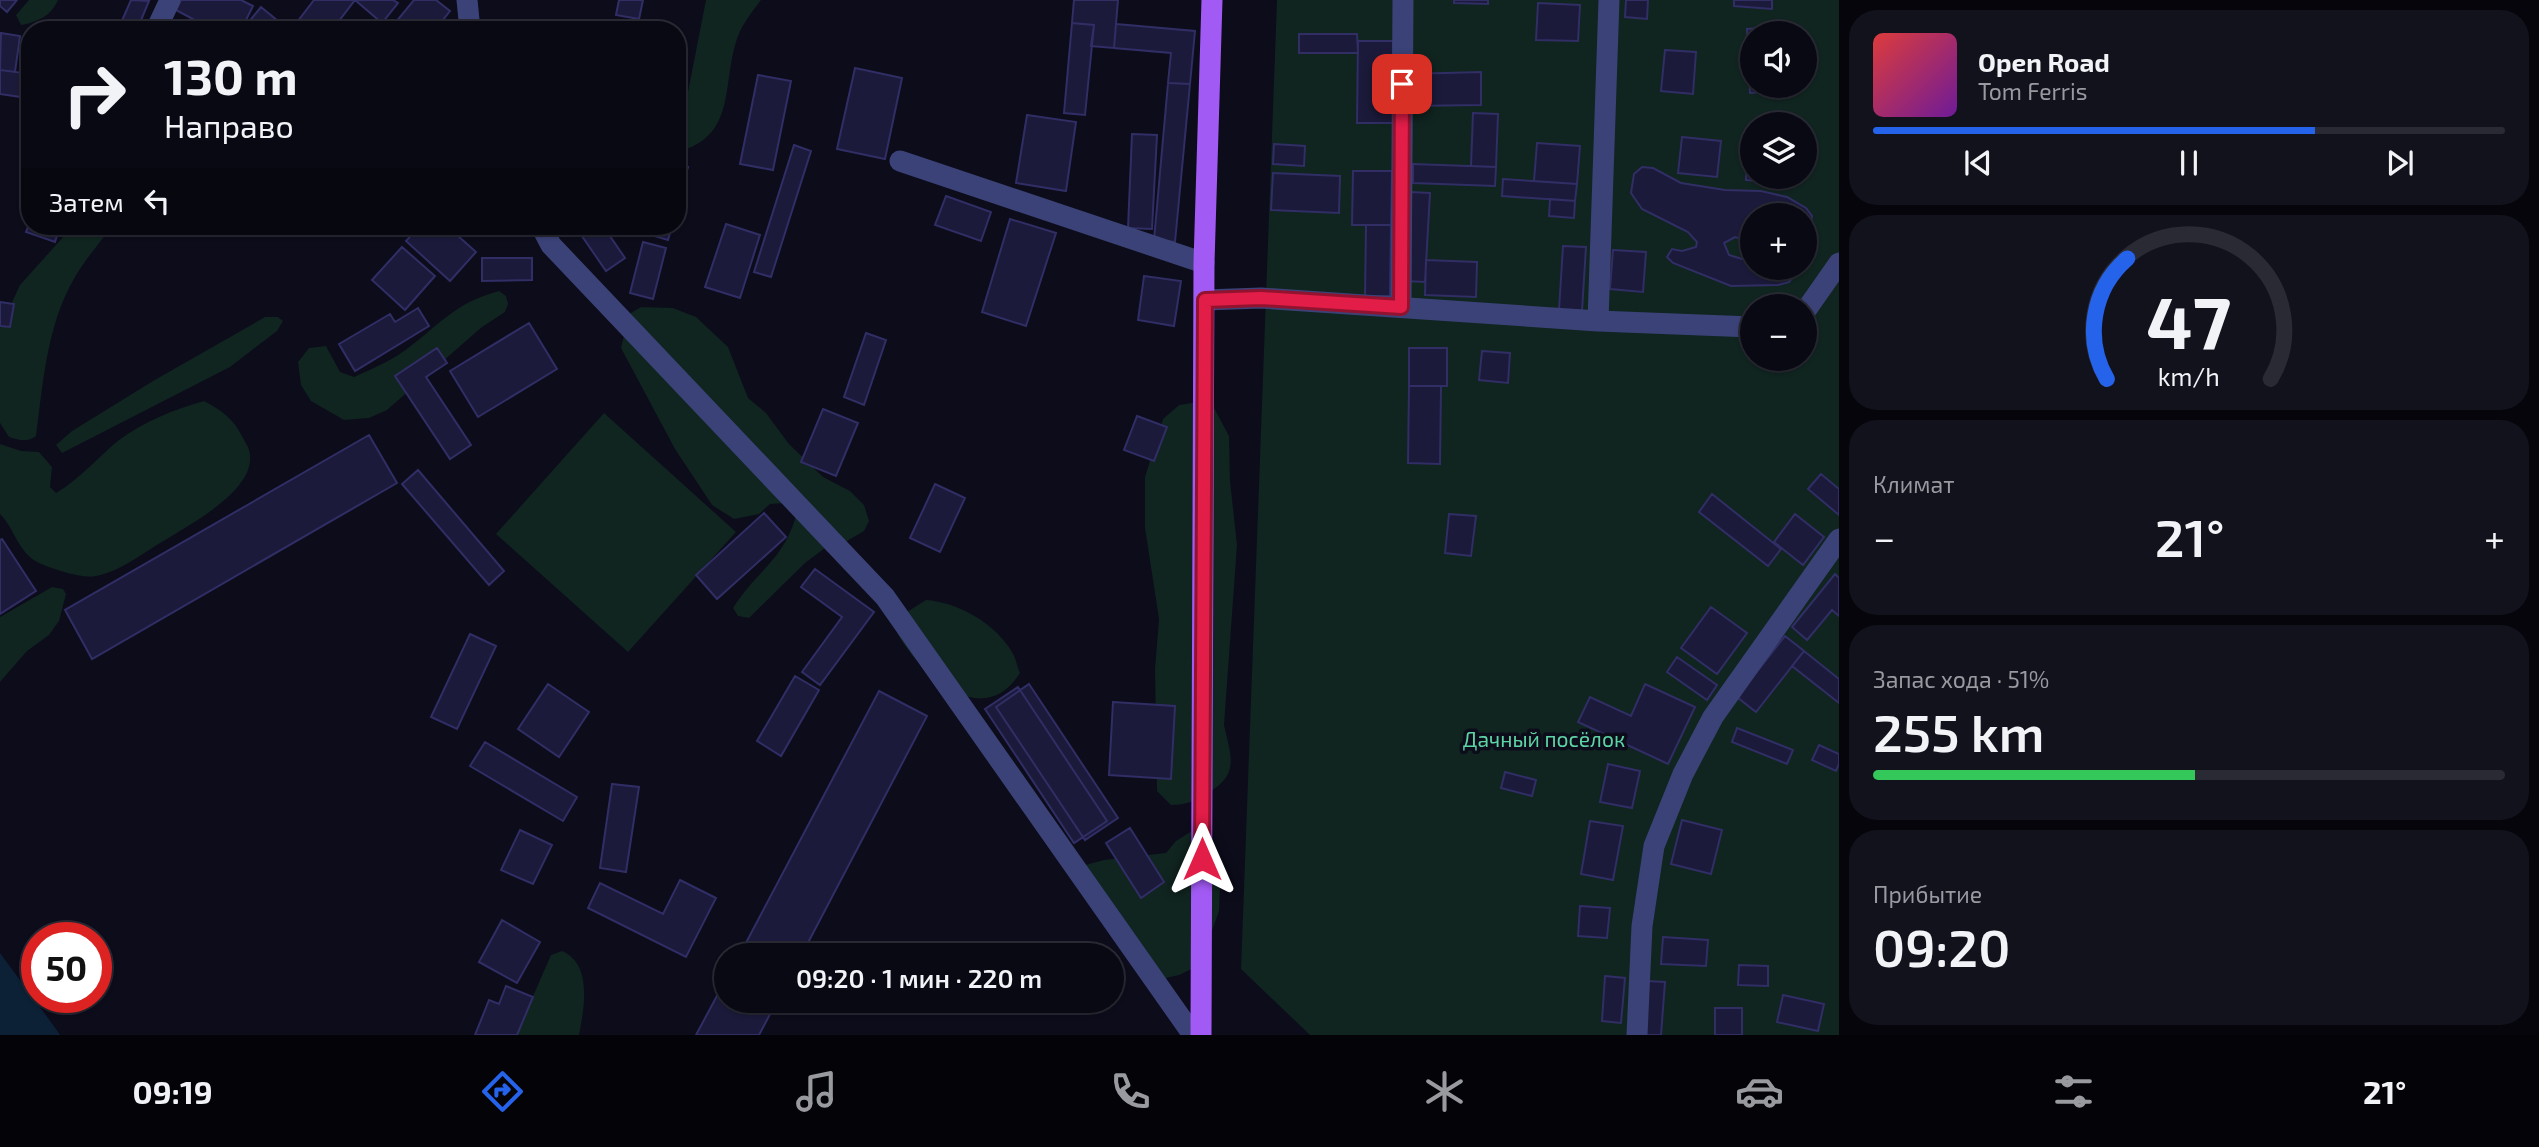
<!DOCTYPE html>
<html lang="ru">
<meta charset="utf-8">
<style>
body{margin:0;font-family:"Exo 2",sans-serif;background:#12121d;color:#f1f3f6;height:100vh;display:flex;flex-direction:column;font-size:26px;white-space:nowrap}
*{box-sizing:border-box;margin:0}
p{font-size:23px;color:#999aa0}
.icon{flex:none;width:38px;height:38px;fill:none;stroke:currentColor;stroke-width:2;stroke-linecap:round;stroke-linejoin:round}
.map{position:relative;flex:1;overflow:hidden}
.side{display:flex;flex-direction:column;gap:10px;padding:10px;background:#05050b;width:700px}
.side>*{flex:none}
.top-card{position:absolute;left:21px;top:21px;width:665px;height:214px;border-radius:28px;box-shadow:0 2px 5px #0004,0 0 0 2px #292a34;background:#090914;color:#f1f3f6;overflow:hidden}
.fabs{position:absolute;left:1740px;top:21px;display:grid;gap:14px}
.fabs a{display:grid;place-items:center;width:77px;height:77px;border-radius:50%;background:#090914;box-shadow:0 2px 5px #0004,0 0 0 2px #292a34;font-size:35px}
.speed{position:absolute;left:21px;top:922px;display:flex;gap:14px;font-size:35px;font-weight:700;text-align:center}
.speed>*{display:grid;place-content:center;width:91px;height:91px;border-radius:50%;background:#090914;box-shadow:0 2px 5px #0004,0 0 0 2px #292a34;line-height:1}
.speed .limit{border:10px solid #d22;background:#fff;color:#111}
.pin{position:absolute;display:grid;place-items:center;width:60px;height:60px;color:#fff;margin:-30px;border-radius:14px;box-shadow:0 4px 10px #0006}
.me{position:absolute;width:77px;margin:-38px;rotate:0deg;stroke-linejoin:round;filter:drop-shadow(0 0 5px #0008)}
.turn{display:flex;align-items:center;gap:24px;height:147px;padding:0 28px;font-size:32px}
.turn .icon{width:91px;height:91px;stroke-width:2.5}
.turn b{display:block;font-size:49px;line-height:60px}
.then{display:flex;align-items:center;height:66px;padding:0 28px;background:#0003;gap:14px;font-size:26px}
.big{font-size:52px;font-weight:600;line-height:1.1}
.side .card{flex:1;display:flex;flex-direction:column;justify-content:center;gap:10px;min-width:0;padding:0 24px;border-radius:28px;background:#12121d}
.side .dial{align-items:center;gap:0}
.dial svg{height:182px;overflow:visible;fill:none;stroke:#292a34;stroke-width:7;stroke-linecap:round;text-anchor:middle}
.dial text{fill:#f1f3f6;stroke:none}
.song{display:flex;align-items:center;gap:21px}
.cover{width:84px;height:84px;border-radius:10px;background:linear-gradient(135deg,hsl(0 70% 55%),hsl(280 70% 35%))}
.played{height:7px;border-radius:4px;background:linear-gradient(90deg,#2563eb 70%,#292a34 70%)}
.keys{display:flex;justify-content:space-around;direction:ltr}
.heat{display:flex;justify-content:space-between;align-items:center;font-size:38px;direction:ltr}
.charge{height:10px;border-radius:5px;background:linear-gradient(90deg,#34c759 51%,#292a34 0)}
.trip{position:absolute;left:714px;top:943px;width:410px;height:70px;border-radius:35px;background:#090914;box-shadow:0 2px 5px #0004,0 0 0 2px #292a34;font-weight:600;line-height:70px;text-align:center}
.tabs{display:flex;height:112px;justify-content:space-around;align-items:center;background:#040408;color:#999aa0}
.tabs .icon{width:49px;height:49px}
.tabs .on{color:#2563eb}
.tabs b{font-size:32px;color:#f1f3f6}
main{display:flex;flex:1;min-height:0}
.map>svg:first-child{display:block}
.green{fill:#102420;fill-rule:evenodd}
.water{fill:#0c2135}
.building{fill:#1b1a3a;stroke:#302e65;stroke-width:2}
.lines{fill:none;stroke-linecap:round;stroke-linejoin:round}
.minor{stroke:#3b4277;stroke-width:21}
.major{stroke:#a15af3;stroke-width:21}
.route-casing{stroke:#92132f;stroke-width:18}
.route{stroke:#e11d48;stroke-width:12}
.labels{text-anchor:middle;stroke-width:7;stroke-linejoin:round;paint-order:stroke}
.park-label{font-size:21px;fill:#5dd4a3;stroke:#0c0c1b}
</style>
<main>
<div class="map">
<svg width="1839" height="1035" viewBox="0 0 1839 1035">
<rect width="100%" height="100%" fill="#0c0c1b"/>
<path class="green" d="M29,0H58C51,16 38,22 21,25L16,15Z
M706,0H761C752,12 740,27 736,42C722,87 736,137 677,152V107L686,102Z
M1277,0H1839V1035H1310L1241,969ZM1752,33H1804V86H1752ZM1752,124H1804V177H1752ZM1752,215H1804V268H1752ZM1752,306H1804V359H1752Z
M73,226H116L110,229C98,245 85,260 75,277C47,324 43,383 36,436C27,443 19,440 9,437L0,423V328L20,285Z
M499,291L506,296L508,304L505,312L482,327L387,410L369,418L344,420L311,401L301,385L298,362L309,348L326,346L340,372L354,377C374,368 395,359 412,345C444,320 458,302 499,291Z
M641,307L673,308L696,317L728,347L748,398L766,413L789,444L823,477L850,491L864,505L869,521L864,531L847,541L833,542L805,563L749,618L738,616L733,608C756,571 783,561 796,516L786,503L770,504L759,514L734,519L712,505L675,449L621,348L629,314Z
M265,317H278L283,321L277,331L230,367L62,453L56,445L72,431L153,381Z
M204,401C221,410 233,418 242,436C244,440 248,446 249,450C260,488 192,523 167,539C144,552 122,571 96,576C83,579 52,569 39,563C18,553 15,529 0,514V444L21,451L39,452L52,467L50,487L56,493C80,479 97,458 119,440C143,422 175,409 204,401Z
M1199,402L1213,406L1229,436L1230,481L1237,545L1224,725C1231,757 1240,774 1208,793C1194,801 1187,805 1171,805L1157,791L1155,669L1159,619L1145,528V477L1163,419L1179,405Z
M604,413L736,532L628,652L496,534Z
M52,587L63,589L66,594L59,621L49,635L27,651L0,682V617Z
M926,600C958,602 996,624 1012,652C1016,658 1017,667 1020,673C983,733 919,673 897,633L902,615Z
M1195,829L1204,832L1221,861L1219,911L1200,965L1179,975L1157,980L1078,867L1104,860L1166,853L1176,841Z
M562,951C593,964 584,1009 579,1035H516L551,955Z"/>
<path class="water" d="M0,953L56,1029L60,1035H0Z"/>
<path class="building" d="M0,0H17L7,12L0,6Z
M131,0L149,1L137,30L120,25Z
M181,0H241L253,6L241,30H213L176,10Z
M314,0H355L332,30H291Z
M355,0H393L398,3L382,23Z
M414,0H436L450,11L435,30H404L395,23Z
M619,0H643L639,19L616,15Z
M1074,0H1118L1114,48L1091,46L1094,25L1072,23Z
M1454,0H1488V4L1454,3Z
M1626,0H1648L1647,19L1625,17Z
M1734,0H1772V9L1734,6Z
M1538,3L1580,5L1578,41L1536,40Z
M261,7L289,30H254L247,24Z
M1072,23L1094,25L1085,115L1064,113Z
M1116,24L1195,31L1190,84L1168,83L1171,53L1114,48Z
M1793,26V33H1752V86H1796V90L1750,93L1747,29Z
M1,33L20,36L15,72L0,70Z
M1299,34H1357L1358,53H1299Z
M1358,41H1393V123H1357Z
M1665,50L1696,52L1693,94L1661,91Z
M855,68L902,78L885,159L837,149Z
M0,70L24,73L21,97L0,94Z
M1481,72V105L1408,106L1407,74Z
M758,75L791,81L773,170L740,164Z
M1168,83L1190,84L1175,242L1154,240Z
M1473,113L1498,114L1496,167L1471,166Z
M1027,115L1076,122L1066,191L1016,183Z
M1132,134L1157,135L1152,229L1128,228Z
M1682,137L1721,141L1717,177L1678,173Z
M1537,143L1580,146L1577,184L1534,181Z
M1274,144L1305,146L1304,166L1273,164Z
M794,145L811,151L771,277L754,272Z
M1747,158H1752V177H1771V182L1746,180Z
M677,164L688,167L677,206Z
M1413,164L1496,167L1495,186L1413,183Z
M1642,167L1653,168L1681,183L1725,190L1761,191L1787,197L1806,208L1812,216L1810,226L1804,232V215H1752V242L1735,237L1724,243L1729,255L1752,262V268H1791L1796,274L1789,282L1778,285L1731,286L1673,263L1667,257L1672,249L1682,251L1696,247L1697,242L1688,232L1642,209L1631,193L1634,174Z
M1353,171H1392L1391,225H1352Z
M1273,173L1340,176L1339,213L1271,210Z
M1503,179L1577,184L1575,201L1502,196Z
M1410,192L1430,193L1425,282L1406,281Z
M946,196L991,212L981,241L935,225Z
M1550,199L1575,201L1574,218L1549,216Z
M1010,219L1056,233L1026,326L982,312Z
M30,222V226H60L55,242L26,232Z
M726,224L760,235L740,298L705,287Z
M1366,225H1391L1390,296H1365Z
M420,226H447L476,252L450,281L406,241Z
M575,226H603L625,258L606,271Z
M628,226H672L668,240L627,228Z
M643,242L666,248L653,299L630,293Z
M1563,246L1586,247L1582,311L1559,310Z
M402,247L435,276L405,310L372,280Z
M1613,250L1646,252L1643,292L1610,289Z
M482,258H532V280L482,281Z
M1426,260L1477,262L1476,297L1425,295Z
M1144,276L1181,281L1174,326L1138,320Z
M0,302L14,304L10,327L0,326Z
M418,308L429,326L355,371L339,344L390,314L395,322Z
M529,323L557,369L478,417L450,371Z
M866,333L886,340L864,405L844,397Z
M437,348L447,363L426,377L471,445L450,459L395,376Z
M1409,348H1447V386H1409Z
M1482,351L1510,353L1508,383L1479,380Z
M1409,386H1441L1440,464L1408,463Z
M823,409L858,423L836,476L801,462Z
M1137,416L1167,427L1154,461L1124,450Z
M369,435L397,483L92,659L65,610Z
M418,470L504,571L489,585L402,484Z
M1821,474L1839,489V515L1808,489Z
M935,484L965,498L940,552L910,538Z
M1712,494L1781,549L1768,566L1699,512Z
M764,513L786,537L717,599L696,575Z
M1449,514L1476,516L1471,556L1445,553Z
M1795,514L1824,537L1803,565L1774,542Z
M2,539L36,591L0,614V540Z
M815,569L874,612L820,685L802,672L842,617L801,587Z
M1835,574L1839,578V616L1832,610L1807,640L1792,627Z
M1711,607L1747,633L1717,674L1681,648Z
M470,634L496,646L457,729L431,717Z
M1785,636L1804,651L1756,712L1737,697Z
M1804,651L1839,679V703L1792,666Z
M1677,657L1717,685L1707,700L1667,672Z
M795,676L819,690L781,756L757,741Z
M548,684L589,712L559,757L518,729Z
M1029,684L1118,818L1085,840L996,707Z
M1645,684L1695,707L1668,764L1578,722L1590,697L1631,716Z
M1018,687L1107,821L1074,843L985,709Z
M879,691L927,716L801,956H739Z
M1113,702L1175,706L1171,779L1109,775Z
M1737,728L1793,750L1787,764L1732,742Z
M485,742L577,797L563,821L470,766Z
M1819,745L1839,754V764L1836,771L1812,760Z
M1608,764L1640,771L1632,808L1600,802Z
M1505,772L1536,780L1532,796L1501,788Z
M612,784L639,787L626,872L600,868Z
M1682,820L1722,830L1711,874L1671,864Z
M1590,821L1623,826L1613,880L1581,874Z
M1130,828L1164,882L1141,898L1106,843Z
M520,830L552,845L533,884L501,870Z
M680,880L716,898L686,957L588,908L600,883L663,914Z
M1580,906L1610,908L1607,938L1578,936Z
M502,920L540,942L517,983L479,962Z
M1663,937L1708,940L1706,966L1661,964Z
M1739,965L1768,966V986L1738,985Z
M1605,976L1625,978L1621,1023L1602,1021Z
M726,979V1001H777L759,1035H696Z
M1648,981L1665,982L1661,1035H1644Z
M506,986L533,997L517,1035H475L489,1000L499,1004Z
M1783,995L1824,1004L1818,1031L1777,1022Z
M1715,1008H1742V1035H1715Z"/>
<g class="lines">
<path class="minor" d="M467,0L470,30
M1609,0L1598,321L1752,327
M156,30L170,0
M900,161L1204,263
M541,226L551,245L885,597L1193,1035
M1205,300L1261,298L1598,321
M1401,307L1403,0
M1804,313L1839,263
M1637,1035L1642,926L1654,846L1683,774L1713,717L1839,539"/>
<path class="major" d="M1201,1035L1204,263L1212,0"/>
</g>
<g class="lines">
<defs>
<path id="route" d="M1202,859L1205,300L1261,298L1401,307L1402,84"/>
</defs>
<use href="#route" class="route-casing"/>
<use href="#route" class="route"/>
</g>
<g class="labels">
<g class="park-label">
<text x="1544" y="747">Дачный посёлок</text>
</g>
</g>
</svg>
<div class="fabs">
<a><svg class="icon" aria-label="sound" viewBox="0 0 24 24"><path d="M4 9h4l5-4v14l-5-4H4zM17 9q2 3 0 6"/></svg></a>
<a><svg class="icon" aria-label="layers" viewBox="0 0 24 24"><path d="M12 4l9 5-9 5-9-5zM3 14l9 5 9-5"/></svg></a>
<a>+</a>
<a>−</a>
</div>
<div class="speed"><div class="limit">50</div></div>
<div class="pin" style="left:1402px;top:84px;background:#d93025"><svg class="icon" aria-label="arrive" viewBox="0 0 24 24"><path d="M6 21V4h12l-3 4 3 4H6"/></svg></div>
<svg class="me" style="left:1202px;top:859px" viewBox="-20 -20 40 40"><path d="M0-17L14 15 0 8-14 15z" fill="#e11d48" stroke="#fff" stroke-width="4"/></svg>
<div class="trip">09:20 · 1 мин · 220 m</div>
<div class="top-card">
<div class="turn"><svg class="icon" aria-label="right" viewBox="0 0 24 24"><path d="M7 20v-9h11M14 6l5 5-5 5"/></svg><div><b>130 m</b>Направо</div></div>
<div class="then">Затем<svg class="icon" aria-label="left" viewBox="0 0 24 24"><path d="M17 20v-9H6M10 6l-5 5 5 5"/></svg></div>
</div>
</div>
<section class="side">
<div class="card">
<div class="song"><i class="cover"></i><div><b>Open Road</b><p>Tom Ferris</p></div></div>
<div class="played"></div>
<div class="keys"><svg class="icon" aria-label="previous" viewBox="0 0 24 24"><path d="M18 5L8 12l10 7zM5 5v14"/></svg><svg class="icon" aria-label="pause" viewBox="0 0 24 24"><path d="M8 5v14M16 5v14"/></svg><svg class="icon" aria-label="next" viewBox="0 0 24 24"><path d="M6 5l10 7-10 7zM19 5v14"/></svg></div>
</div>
<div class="card dial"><svg viewBox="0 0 100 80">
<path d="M14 69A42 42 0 1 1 86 69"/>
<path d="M14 69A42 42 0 0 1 23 16" stroke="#2563eb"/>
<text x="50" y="56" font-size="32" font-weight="700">47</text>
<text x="50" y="72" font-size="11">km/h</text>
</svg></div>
<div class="card"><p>Климат</p>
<div class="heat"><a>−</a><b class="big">21°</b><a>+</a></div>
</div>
<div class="card"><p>Запас хода · 51%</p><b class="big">255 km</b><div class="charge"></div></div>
<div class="card"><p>Прибытие</p><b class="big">09:20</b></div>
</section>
</main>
<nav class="tabs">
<b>09:19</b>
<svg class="icon on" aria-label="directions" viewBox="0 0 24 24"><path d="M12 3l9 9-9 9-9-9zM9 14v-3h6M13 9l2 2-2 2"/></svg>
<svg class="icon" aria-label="music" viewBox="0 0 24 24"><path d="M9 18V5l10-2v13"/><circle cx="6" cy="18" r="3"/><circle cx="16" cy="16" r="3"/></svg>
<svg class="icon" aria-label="phone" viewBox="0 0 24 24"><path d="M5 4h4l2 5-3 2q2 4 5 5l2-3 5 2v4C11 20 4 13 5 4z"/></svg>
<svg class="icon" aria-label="climate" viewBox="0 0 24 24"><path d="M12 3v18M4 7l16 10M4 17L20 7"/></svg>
<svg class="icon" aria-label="car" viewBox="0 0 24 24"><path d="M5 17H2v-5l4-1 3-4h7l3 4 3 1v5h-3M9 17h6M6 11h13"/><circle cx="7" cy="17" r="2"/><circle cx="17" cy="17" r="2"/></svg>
<svg class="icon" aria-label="filters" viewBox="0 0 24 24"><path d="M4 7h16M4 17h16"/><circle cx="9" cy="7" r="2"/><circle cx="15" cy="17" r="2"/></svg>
<b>21°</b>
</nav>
